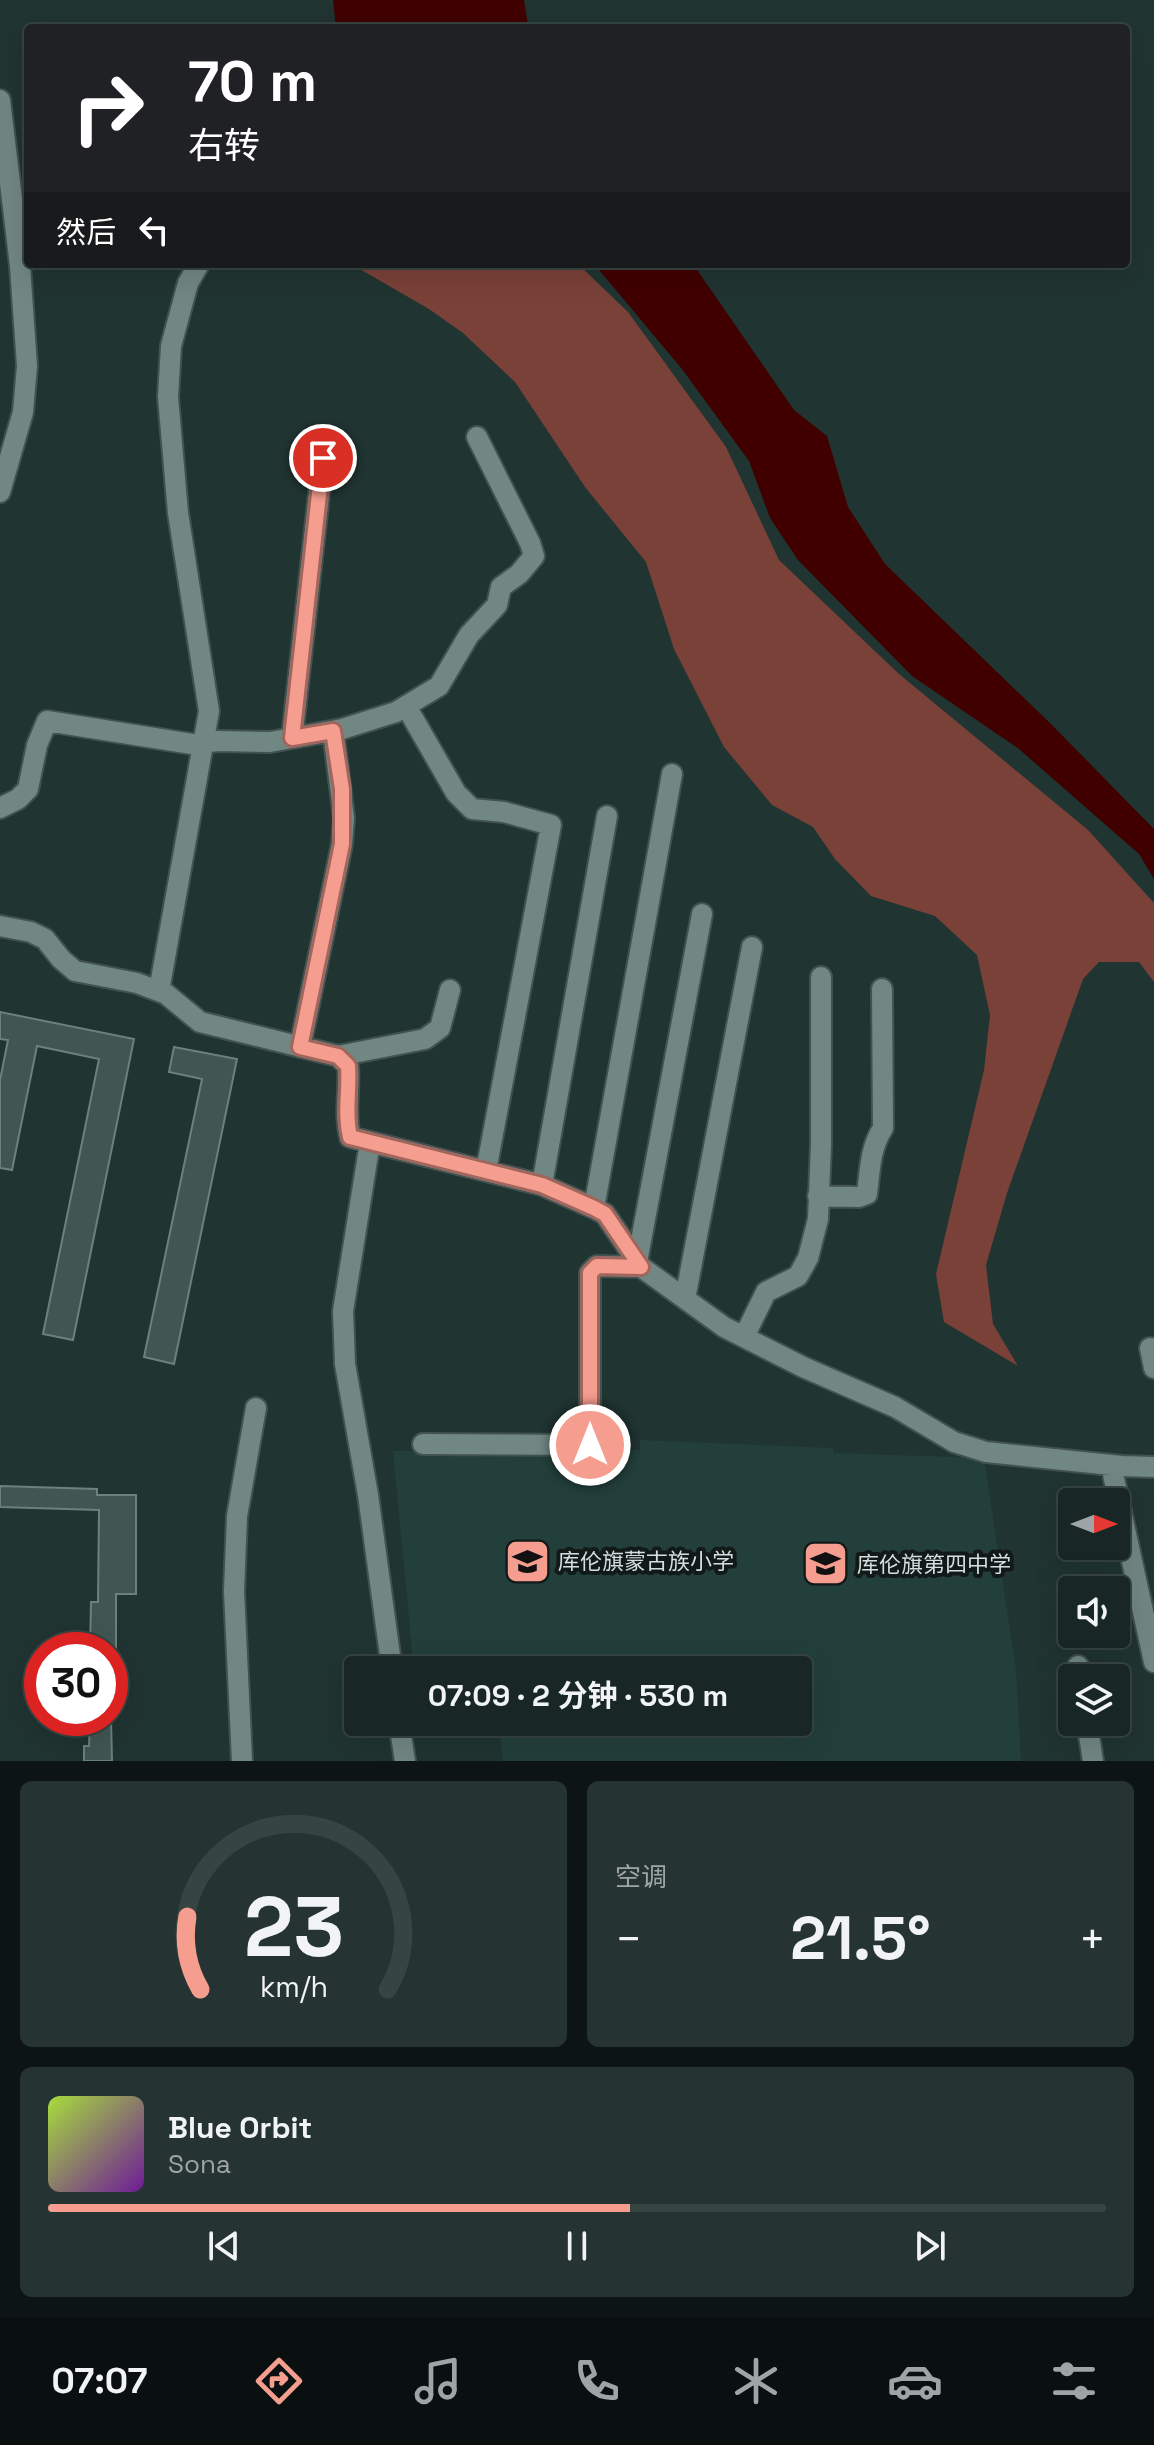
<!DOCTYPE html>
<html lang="zh">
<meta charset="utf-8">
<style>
body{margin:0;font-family:"Space Grotesk","Noto Sans SC",sans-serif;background:#253332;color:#f1f3f6;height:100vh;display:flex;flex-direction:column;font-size:30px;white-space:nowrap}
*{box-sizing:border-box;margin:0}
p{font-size:26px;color:#9fa5a7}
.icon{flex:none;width:44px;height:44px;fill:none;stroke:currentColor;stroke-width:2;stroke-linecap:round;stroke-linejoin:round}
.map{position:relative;height:1761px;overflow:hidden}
.sheet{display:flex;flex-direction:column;gap:20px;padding:20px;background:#0d1514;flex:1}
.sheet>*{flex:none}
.banner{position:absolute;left:24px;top:24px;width:1106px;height:244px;border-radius:8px;box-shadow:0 8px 32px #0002,0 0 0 2px #364442;background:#202124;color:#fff;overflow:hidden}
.needle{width:52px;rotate:90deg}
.buttons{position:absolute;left:1058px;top:1488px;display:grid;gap:16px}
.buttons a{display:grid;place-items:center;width:72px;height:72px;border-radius:8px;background:#182725;box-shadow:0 8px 32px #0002,0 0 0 2px #364442;font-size:40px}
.speed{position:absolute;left:24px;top:1632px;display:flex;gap:16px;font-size:40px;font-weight:700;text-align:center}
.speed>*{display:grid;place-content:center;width:104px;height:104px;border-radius:50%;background:#182725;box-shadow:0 8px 32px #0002,0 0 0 2px #364442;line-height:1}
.speed .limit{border:12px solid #d22;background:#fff;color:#111}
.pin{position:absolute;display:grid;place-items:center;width:68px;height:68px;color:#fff;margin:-34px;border:4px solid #fff;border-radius:50%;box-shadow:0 2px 8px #0007}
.me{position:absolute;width:88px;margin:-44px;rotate:0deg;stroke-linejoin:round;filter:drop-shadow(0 0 6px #0008)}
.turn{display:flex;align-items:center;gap:28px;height:168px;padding:0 32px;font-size:36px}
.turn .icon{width:104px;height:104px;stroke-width:2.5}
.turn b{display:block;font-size:56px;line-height:68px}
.then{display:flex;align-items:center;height:76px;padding:0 32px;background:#0003;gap:16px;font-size:30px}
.big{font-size:60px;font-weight:700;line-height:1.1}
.sheet .tile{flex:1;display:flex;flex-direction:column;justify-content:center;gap:12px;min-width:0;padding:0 28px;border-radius:12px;background:#253332}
.sheet .dial{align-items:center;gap:0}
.dial svg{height:208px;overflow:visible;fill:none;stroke:#364442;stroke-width:7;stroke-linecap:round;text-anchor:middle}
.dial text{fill:#f1f3f6;stroke:none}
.song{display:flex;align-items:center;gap:24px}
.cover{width:96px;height:96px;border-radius:12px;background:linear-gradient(135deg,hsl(80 70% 55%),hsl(280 70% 35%))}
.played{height:8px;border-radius:4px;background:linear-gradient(90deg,#f59d8f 55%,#364442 55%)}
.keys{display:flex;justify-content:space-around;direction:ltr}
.heat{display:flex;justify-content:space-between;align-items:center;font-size:44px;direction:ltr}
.sheet .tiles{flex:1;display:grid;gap:20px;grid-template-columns:1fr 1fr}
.tile:last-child{grid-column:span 2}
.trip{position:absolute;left:344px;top:1656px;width:468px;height:80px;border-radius:8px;background:#182725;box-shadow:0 8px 32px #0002,0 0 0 2px #364442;font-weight:700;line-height:80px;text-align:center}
.menu{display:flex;height:128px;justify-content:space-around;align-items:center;background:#0a100f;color:#9fa5a7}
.menu .icon{width:56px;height:56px}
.menu .current{color:#f59d8f}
.menu b{font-size:36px;color:#f1f3f6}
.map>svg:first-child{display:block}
.built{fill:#233f3b}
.green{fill:#7a4139}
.water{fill:#400000}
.building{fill:#415653;stroke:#6b817d;stroke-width:2}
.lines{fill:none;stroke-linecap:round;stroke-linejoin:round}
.minor-casing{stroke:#415250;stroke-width:24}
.minor{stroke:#718784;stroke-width:20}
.route-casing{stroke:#9f665d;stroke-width:20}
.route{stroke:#f59d8f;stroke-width:14}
.labels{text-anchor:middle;stroke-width:8;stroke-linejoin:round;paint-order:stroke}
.poi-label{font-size:22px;fill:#d3dfdd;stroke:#111a18;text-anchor:start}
</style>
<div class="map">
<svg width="1154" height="1761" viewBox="0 0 1154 1761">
<rect width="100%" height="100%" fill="#203431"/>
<path class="built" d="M640,1440L833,1448L834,1453L984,1458L1016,1670L1021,1761H503L498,1722H798V1670H414L393,1451L640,1450Z"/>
<path class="green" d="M351,264H578L628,312L726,447L779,560L899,674L1088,830L1154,903V982L1139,962H1099L1083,979L1007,1193L986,1265L993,1324L1018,1366L944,1322L936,1274L984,1070L990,1015L977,955L935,916L871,896L835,859L813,827L772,805L724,747L674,649L646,562L585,487L515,382L463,333L429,309Z"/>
<path class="water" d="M333,0H524L528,26L532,28H336Z
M594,264H693L794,410L827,436L848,507L885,564L1050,723L1154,829V879L1139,854L1019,749L912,676L798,560L770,518L749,461L682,369Z"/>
<path class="building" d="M0,1012L134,1039L73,1340L43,1334L99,1059L37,1046L12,1170L0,1168V1080L8,1040L0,1039Z
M174,1047L237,1059L174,1364L144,1357L202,1079L169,1072Z
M0,1486L97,1489V1495H136V1594H116V1650H90L91,1602H98L99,1510L0,1507Z
M90,1718H111L112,1761H84V1746H89Z"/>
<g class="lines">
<defs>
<path id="minor" d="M0,100L20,266L27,366L23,412L0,492
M406,706L456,793L472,809L504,812L551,825L486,1171
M292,738L323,458
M0,808L18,799L28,789L37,745L47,721L192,744L218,741L270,742L342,729L396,712L439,686L469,635L497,605L501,587L519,574L534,556L530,543L477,437
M0,926L31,932L45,939L61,959L75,971L137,983L166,994L200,1022L338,1056L348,1066C350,1090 344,1113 350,1137L542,1185L594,1208L605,1214L641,1267L724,1327L803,1367L895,1407L954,1442L986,1452L1121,1466L1154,1467
M159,991L209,711L178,513L168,397L171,346L188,283L199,264
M300,1047L342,844L344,818L333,731
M338,1056L425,1039L440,1028L450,990
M370,1142L343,1311L345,1364L368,1495L392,1670
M542,1185L607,816
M818,1196L859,1197L867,1194C870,1170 870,1148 883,1128L882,989
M594,1208L672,774
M637,1262L702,914
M685,1299L752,947
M744,1337L766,1292L798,1276L808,1258L818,1219L821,1144V977
M1150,1348L1154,1368
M423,1444L590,1445V1273L597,1266L641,1267
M1111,1465L1154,1662
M1078,1666L1080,1678
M399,1722L405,1761
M1087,1722L1093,1761
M242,1761L234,1591L237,1516L256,1408"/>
</defs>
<use href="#minor" class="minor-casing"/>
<use href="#minor" class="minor"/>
</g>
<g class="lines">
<defs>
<path id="route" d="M323,458L292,738L333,731L342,789V844L300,1047L338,1056L348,1066C350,1090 344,1113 350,1137L542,1185L594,1208L605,1214L641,1267L597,1266L590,1273V1445"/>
</defs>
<use href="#route" class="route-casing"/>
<use href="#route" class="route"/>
</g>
<defs>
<symbol id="school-square" viewBox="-11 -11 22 22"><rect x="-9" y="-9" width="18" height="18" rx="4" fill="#f59d8f" stroke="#111a18"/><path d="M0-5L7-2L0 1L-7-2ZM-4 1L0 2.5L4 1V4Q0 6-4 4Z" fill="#111"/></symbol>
</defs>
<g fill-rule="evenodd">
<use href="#school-square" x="502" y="1536" width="51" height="51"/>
<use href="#school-square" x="800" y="1538" width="51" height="51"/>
</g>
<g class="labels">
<g class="poi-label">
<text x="558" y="1569">库伦旗蒙古族小学</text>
<text x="857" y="1572">库伦旗第四中学</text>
</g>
</g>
</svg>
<div class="buttons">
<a><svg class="needle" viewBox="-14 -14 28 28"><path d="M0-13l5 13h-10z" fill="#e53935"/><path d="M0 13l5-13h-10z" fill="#9fa5a7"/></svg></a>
<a><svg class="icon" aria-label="sound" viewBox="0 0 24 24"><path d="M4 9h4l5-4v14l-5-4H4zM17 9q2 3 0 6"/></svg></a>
<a><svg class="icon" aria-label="layers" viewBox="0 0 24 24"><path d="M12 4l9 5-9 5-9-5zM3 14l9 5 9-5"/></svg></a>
</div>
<div class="speed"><div class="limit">30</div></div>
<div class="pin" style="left:323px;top:458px;background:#d93025"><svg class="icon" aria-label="arrive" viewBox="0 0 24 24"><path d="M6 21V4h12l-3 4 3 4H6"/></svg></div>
<svg class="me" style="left:590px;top:1445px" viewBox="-20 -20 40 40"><circle r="17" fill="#f59d8f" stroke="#fff" stroke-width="3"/><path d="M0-11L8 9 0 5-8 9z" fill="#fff"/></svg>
<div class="trip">07:09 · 2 分钟 · 530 m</div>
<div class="banner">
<div class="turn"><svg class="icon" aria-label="right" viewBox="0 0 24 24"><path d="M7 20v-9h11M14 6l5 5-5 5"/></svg><div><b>70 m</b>右转</div></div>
<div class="then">然后<svg class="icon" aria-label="left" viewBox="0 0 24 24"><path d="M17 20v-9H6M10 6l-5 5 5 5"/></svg></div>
</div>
</div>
<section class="sheet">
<div class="tiles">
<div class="tile dial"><svg viewBox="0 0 100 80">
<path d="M14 69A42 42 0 1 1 86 69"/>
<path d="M14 69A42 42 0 0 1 9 41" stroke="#f59d8f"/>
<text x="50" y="56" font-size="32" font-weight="700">23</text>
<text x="50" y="72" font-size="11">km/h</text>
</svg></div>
<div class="tile"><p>空调</p>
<div class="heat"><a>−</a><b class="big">21.5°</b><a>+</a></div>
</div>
<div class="tile">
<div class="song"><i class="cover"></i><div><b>Blue Orbit</b><p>Sona</p></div></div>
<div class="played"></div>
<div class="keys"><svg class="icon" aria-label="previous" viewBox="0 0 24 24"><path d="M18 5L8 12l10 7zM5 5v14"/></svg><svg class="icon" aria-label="pause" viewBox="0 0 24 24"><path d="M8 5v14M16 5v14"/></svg><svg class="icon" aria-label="next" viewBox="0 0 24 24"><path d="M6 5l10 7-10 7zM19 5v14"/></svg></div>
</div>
</div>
</section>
<nav class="menu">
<b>07:07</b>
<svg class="icon current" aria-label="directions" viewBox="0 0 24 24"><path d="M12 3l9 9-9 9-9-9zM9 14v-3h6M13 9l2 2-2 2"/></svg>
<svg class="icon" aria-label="music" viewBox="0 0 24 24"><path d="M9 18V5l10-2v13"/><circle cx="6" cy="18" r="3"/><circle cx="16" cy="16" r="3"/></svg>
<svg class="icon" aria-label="phone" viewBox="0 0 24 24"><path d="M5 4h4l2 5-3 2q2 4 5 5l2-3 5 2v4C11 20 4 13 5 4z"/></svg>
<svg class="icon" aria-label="climate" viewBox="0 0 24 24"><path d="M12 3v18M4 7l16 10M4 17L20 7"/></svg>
<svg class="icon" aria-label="car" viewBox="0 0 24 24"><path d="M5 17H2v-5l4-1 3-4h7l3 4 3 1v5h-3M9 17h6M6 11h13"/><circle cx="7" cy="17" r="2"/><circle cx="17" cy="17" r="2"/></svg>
<svg class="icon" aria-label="filters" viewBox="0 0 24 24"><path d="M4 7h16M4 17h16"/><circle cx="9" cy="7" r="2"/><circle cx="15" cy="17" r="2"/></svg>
</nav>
